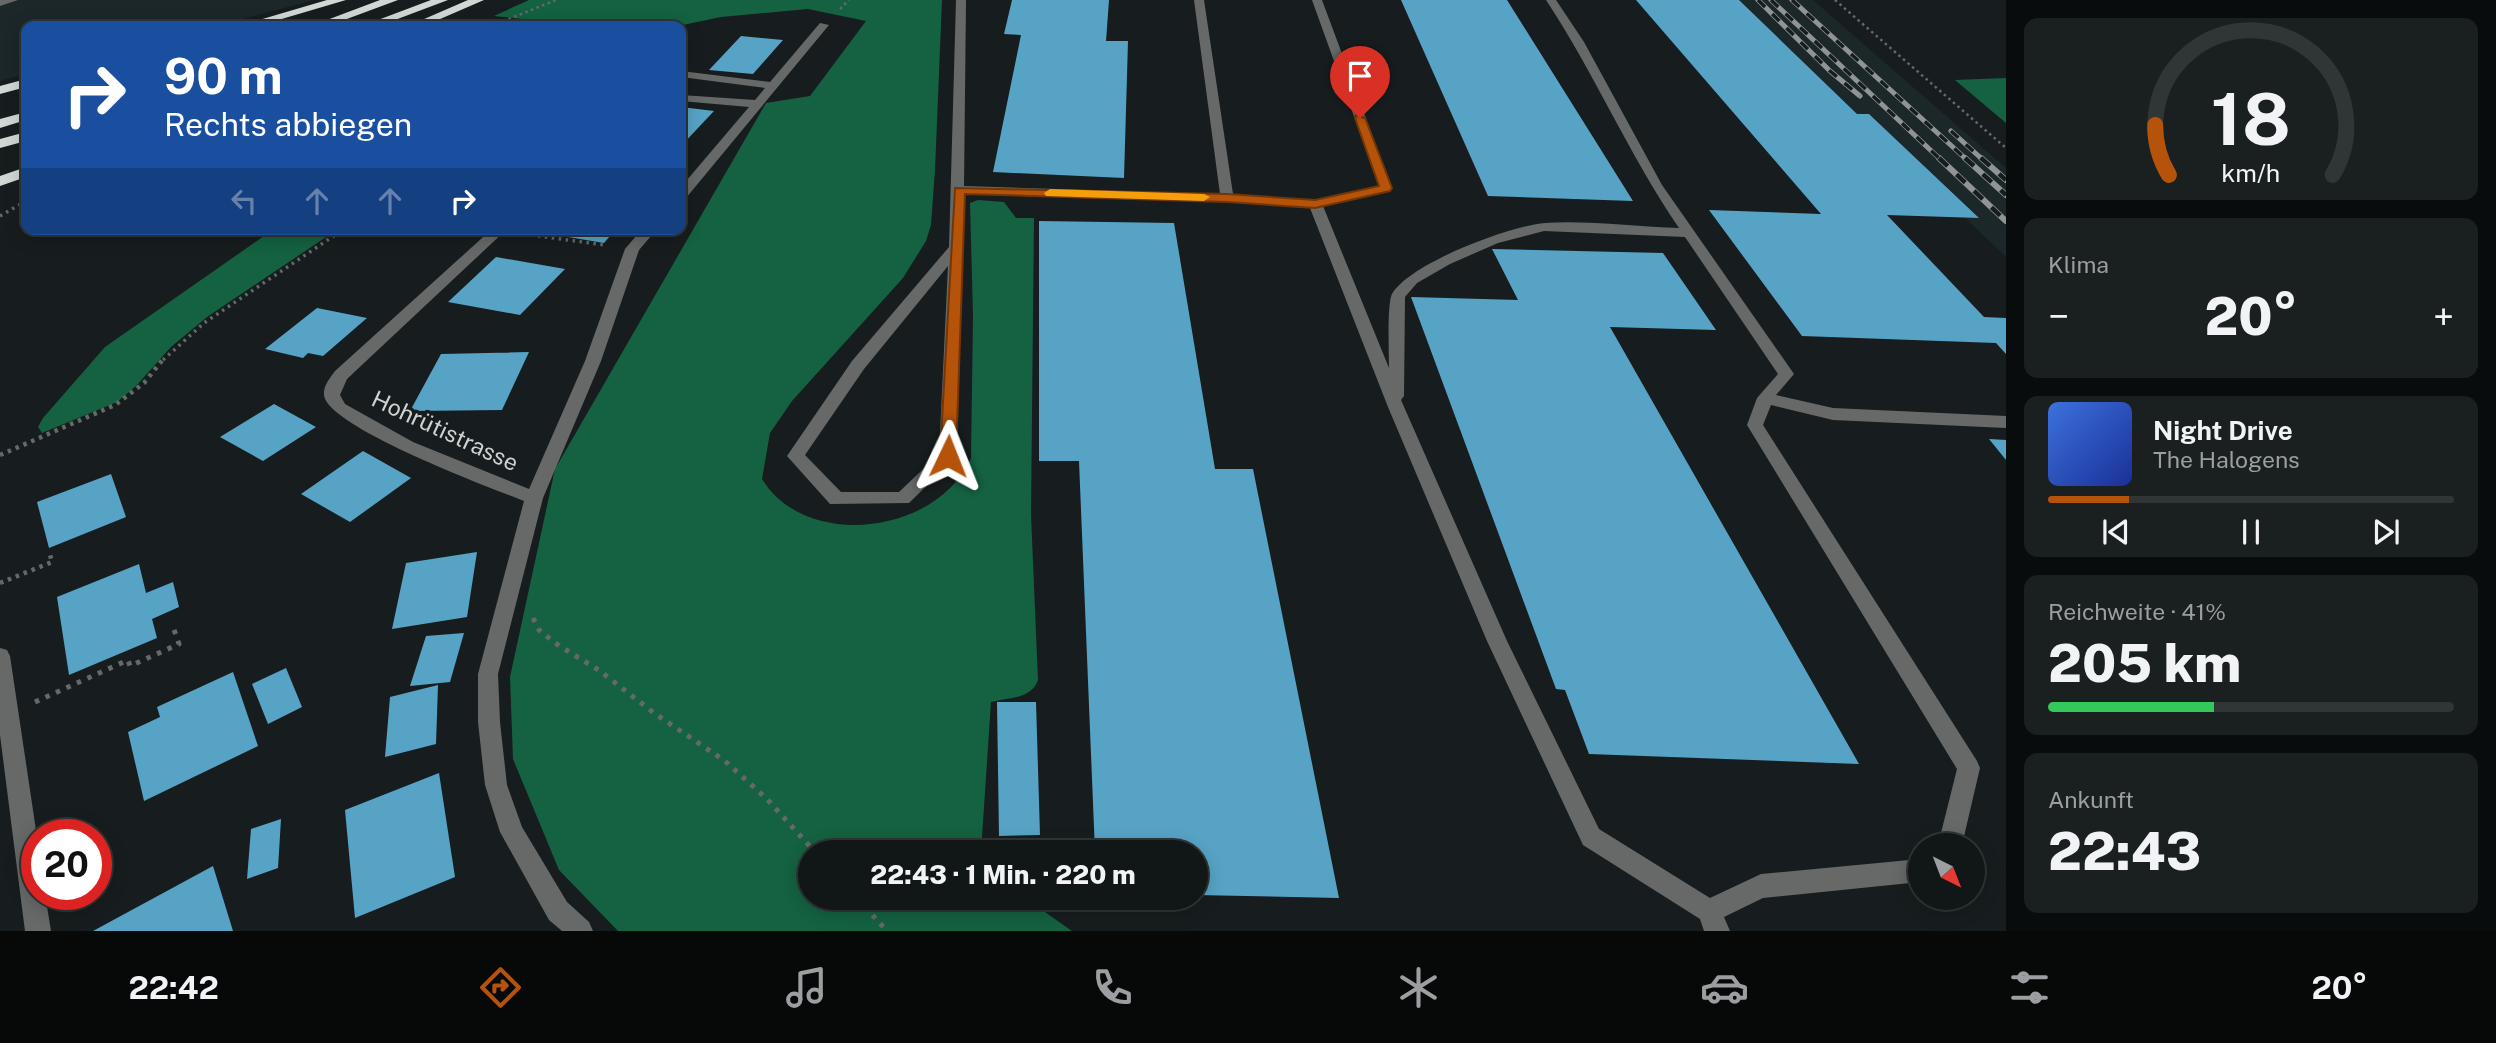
<!DOCTYPE html>
<html lang="de">
<meta charset="utf-8">
<style>
body{margin:0;font-family:"Public Sans",sans-serif;background:#1a1f1f;color:#f1f3f6;height:100vh;display:flex;flex-direction:column;font-size:26px;white-space:nowrap}
*{box-sizing:border-box;margin:0}
p{font-size:23px;color:#9c9fa1}
.icon{flex:none;width:38px;height:38px;fill:none;stroke:currentColor;stroke-width:2;stroke-linecap:round;stroke-linejoin:round}
.map{position:relative;flex:1;overflow:hidden}
.panel{display:flex;flex-direction:column;gap:18px;padding:18px;background:#090c0c;width:490px}
.panel>*{flex:none}
.hud{position:absolute;left:21px;top:21px;width:665px;height:214px;border-radius:14px;box-shadow:0 4px 18px #0003,0 0 0 2px #303535;background:#1a4fa0;color:#fff;overflow:hidden}
.needle{width:46px;rotate:138deg}
.fabs{position:absolute;left:1908px;top:833px;display:grid;gap:14px}
.fabs a{display:grid;place-items:center;width:77px;height:77px;border-radius:50%;background:#111616;box-shadow:0 4px 18px #0003,0 0 0 2px #303535;font-size:35px}
.speed{position:absolute;left:21px;top:819px;display:flex;gap:14px;font-size:35px;font-weight:700;text-align:center}
.speed>*{display:grid;place-content:center;width:91px;height:91px;border-radius:50%;background:#111616;box-shadow:0 4px 18px #0003,0 0 0 2px #303535;line-height:1}
.speed .limit{border:10px solid #d22;background:#fff;color:#111}
.pin{position:absolute;display:grid;place-items:center;width:60px;height:60px;color:#fff;margin:-72px -30px;border-radius:50% 50% 50% 0;rotate:-45deg;box-shadow:0 0 7px #0007}
.pin .icon{rotate:45deg}
.me{position:absolute;width:77px;margin:-38px;rotate:2deg;stroke-linejoin:round;filter:drop-shadow(0 0 5px #0008)}
.turn{display:flex;align-items:center;gap:24px;height:147px;padding:0 28px;font-size:32px}
.turn .icon{width:91px;height:91px;stroke-width:2.5}
.turn b{display:block;font-size:49px;line-height:60px}
.lanes{display:flex;align-items:center;height:66px;padding:0 28px;background:#0003;justify-content:center;gap:35px;direction:ltr}
.lanes .off{opacity:.35}
.big{font-size:52px;font-weight:800;line-height:1.1}
.panel .widget{flex:1;display:flex;flex-direction:column;justify-content:center;gap:10px;min-width:0;padding:0 24px;border-radius:14px;background:#1a1f1f}
.panel .dial{align-items:center;gap:0}
.dial svg{height:182px;overflow:visible;fill:none;stroke:#303535;stroke-width:7;stroke-linecap:round;text-anchor:middle}
.dial text{fill:#f1f3f6;stroke:none}
.song{display:flex;align-items:center;gap:21px}
.cover{width:84px;height:84px;border-radius:10px;background:linear-gradient(135deg,hsl(220 70% 55%),hsl(230 70% 35%))}
.played{height:7px;border-radius:4px;background:linear-gradient(90deg,#b45309 20%,#303535 20%)}
.keys{display:flex;justify-content:space-around;direction:ltr}
.heat{display:flex;justify-content:space-between;align-items:center;font-size:38px;direction:ltr}
.charge{height:10px;border-radius:5px;background:linear-gradient(90deg,#34c759 41%,#303535 0)}
.trip{position:absolute;left:798px;top:840px;width:410px;height:70px;border-radius:35px;background:#111616;box-shadow:0 4px 18px #0003,0 0 0 2px #303535;font-weight:800;line-height:70px;text-align:center}
.tabs{display:flex;height:112px;justify-content:space-around;align-items:center;background:#070909;color:#9c9fa1}
.tabs .icon{width:49px;height:49px}
.tabs .on{color:#b45309}
.tabs b{font-size:32px;color:#f1f3f6}
main{display:flex;flex:1;min-height:0}
.map>svg:first-child{display:block}
.built{fill:#1b2729}
.forest{fill:#146241}
.building{fill:#57a3c6}
.lines{fill:none;stroke-linecap:round;stroke-linejoin:round}
.path-far3{stroke:#65696a;stroke-width:2.5;stroke-dasharray:2.5 3.5;stroke-linecap:butt}
.path-far2{stroke:#65696a;stroke-width:3.5;stroke-dasharray:2.5 4.5;stroke-linecap:butt}
.path-far1{stroke:#65696a;stroke-width:4.5;stroke-dasharray:3.5 5;stroke-linecap:butt}
.path{stroke:#65696a;stroke-width:5;stroke-dasharray:4.5 7;stroke-linecap:butt}
.minor{fill:#666968;fill-rule:evenodd}
.highway{fill:#d0d8d6;fill-rule:evenodd}
.rail-far1-casing{stroke:#909495;stroke-width:5}
.rail-casing{stroke:#909495;stroke-width:6}
.rail-far1{stroke:#171d1e;stroke-width:3.5;stroke-dasharray:10;stroke-linecap:butt}
.rail{stroke:#171d1e;stroke-width:4.5;stroke-dasharray:12;stroke-linecap:butt}
.route{fill:#b45309;stroke:#753606;stroke-width:2}
.slow{fill:#f59e0b}
.labels{text-anchor:middle;stroke-width:7;stroke-linejoin:round;paint-order:stroke}
.street-label{font-size:23px;fill:#cfd2d3;stroke:#171d1e}
</style>
<main>
<div class="map">
<svg width="2006" height="931" viewBox="0 0 2006 931">
<rect width="100%" height="100%" fill="#171d1e"/>
<path class="built" d="M0,0H314L217,26H26V74L0,81Z
M1739,0H1813L2006,168V257L1965,218L1978,217L1869,114H1857Z"/>
<path class="forest" d="M529,0H942L935,170L931,225L926,241L903,278L792,401L770,433L762,479C806,551 938,534 971,458L973,316L970,203L978,200L1004,202L1016,218H1034L1031,515L1038,680C1031,700 1008,697 991,702L981,852H810V898H1025L1072,931H618L559,870L513,759L510,677L555,469L766,103L810,96L866,21L808,9L721,17L678,26H590L494,16Z
M2006,78V123L1955,80Z
M274,229H338L207,317L171,347L136,386L117,402L42,433L38,427L43,418L105,347Z"/>
<path class="building" d="M1012,0H1109L1106,41H1128L1124,178L993,172L1021,35L1004,34Z
M1401,0H1507L1633,201L1488,196Z
M1636,0H1739L1857,114H1869L1979,218L1887,215L1984,317L2006,318V354L1996,343L1802,336L1709,210L1821,214Z
M741,36L783,40L753,74L709,70Z
M681,107L714,111L681,146Z
M1039,221L1174,223L1215,469H1253L1339,898L1195,895V852H1095L1079,461H1039Z
M562,229H616L604,243L556,235Z
M1492,249L1663,253L1716,330L1610,327L1859,764L1589,754L1565,690L1556,689L1411,297L1518,300Z
M496,257L565,269L520,315L448,302Z
M317,308L367,318L323,356L308,353L303,358L265,349Z
M529,352L502,410L410,411L441,354Z
M274,404L316,427L263,461L220,437Z
M1989,439L2006,440V460Z
M363,451L411,478L350,522L301,494Z
M111,474L126,517L49,548L37,502Z
M477,552L467,617L392,629L406,563Z
M139,564L146,593L173,582L179,607L152,619L157,638L69,675L57,597Z
M464,633L450,682L410,686L426,636Z
M286,668L302,707L268,724L252,684Z
M233,672L258,746L144,801L128,732L160,717L157,707Z
M438,685L436,744L385,757L390,697Z
M997,702H1036L1040,835L999,836Z
M439,773L455,877L355,918L345,810Z
M281,819L278,868L247,879L251,829Z
M213,866L233,931H93Z"/>
<g class="lines">
<path class="path-far3" d="M1835,0L2006,148
M840,9L849,0
M492,26L556,0"/>
<path class="path-far2" d="M0,216L26,201
M524,234L605,245
M163,360L204,323L344,229"/>
<path class="path-far1" d="M0,455L115,405L144,383L164,358
M0,583L52,562L49,551"/>
<path class="path" d="M533,618L539,630L555,643L600,671L654,713L725,761L767,799L815,852
M35,702L128,660L130,666L179,644L172,624
M857,898L887,931"/>
<path class="minor" d="M0,0H18L0,6Z
M956,0H966L964,186L1220,194L1194,0H1204L1233,194L1315,200L1379,186L1312,0H1322L1392,188L1391,191L1323,206L1389,368C1389,355 1387,303 1392,294C1410,263 1510,226 1545,223C1585,220 1638,227 1679,228C1629,155 1595,74 1546,0H1556L1584,42L1662,185L1794,374L1776,395L1833,408L2006,416V428L1833,420L1771,405L1763,425L1977,761L1980,768L1962,845H1938L1957,769L1747,425L1757,398L1778,374L1685,237L1544,231L1498,243L1450,264L1417,283L1405,297L1404,396L1401,400L1507,641L1599,829L1710,898L1761,874L1920,859V882L1763,898L1724,917L1730,931H1704L1700,919L1583,845L1487,641L1388,407L1310,208L1227,202L964,194L957,456L909,503L830,504L787,456L852,361L949,247ZM948,266L939,454L899,492H841L805,455L864,369Z
M820,23L829,25L686,198L681,199V187L749,107L681,101V95L755,100L765,88L681,77V71L770,82Z
M492,229H507L347,379L340,395L345,404L413,442L529,489L585,361L625,249L642,229H657L639,250L601,361L543,498L498,674L500,722L507,785L522,827L567,902L589,922L593,931H562L549,920L500,832L485,785L478,722V674L524,501C491,488 327,427 324,395C323,386 330,378 335,371Z
M0,648L7,650L10,656L37,837V894H45L51,931H25L0,735Z"/>
<path class="highway" d="M327,0H346L258,26H239Z
M380,0H398L328,26H311Z
M431,0H448L379,26H362Z
M468,0H484L424,26H408Z
M26,79V87L0,94V86Z
M26,112V120L0,128V119Z
M26,132V141L0,148V139Z
M26,167V177L0,186V176Z"/>
<defs>
<path id="rail-far1" d="M1758,0L1830,71L1860,96
M1771,0L1941,160
M1792,0L1967,160
M1951,131L1983,160"/>
<path id="rail" d="M1939,158L2006,221
M1965,158L2006,195
M1981,158L2006,180"/>
</defs>
<use href="#rail-far1" class="rail-far1-casing"/>
<use href="#rail" class="rail-casing"/>
<use href="#rail-far1" class="rail-far1"/>
<use href="#rail" class="rail"/>
</g>
<path class="route" d="M1356,115L1365,118L1392,188L1390,191L1315,208L1227,202L965,194L956,456L948,461L943,460L940,456L955,188L1227,194L1315,200L1379,186L1355,118Z"/>
<path class="slow" d="M1050,189L1204,194L1210,197L1204,201L1046,196L1044,193Z"/>
<g class="labels">
<g class="street-label">
<text transform="translate(445 431) rotate(25)" y="8">Hohrütistrasse</text>
</g>
</g>
</svg>
<div class="fabs">
<a><svg class="needle" viewBox="-14 -14 28 28"><path d="M0-13l5 13h-10z" fill="#e53935"/><path d="M0 13l5-13h-10z" fill="#9c9fa1"/></svg></a>
</div>
<div class="speed"><div class="limit">20</div></div>
<div class="pin" style="left:1360px;top:118px;background:#d93025"><svg class="icon" aria-label="arrive" viewBox="0 0 24 24"><path d="M6 21V4h12l-3 4 3 4H6"/></svg></div>
<svg class="me" style="left:948px;top:456px" viewBox="-20 -20 40 40"><path d="M0-17L14 15 0 8-14 15z" fill="#b45309" stroke="#fff" stroke-width="4"/></svg>
<div class="trip">22:43 · 1 Min. · 220 m</div>
<div class="hud">
<div class="turn"><svg class="icon" aria-label="right" viewBox="0 0 24 24"><path d="M7 20v-9h11M14 6l5 5-5 5"/></svg><div><b>90 m</b>Rechts abbiegen</div></div>
<div class="lanes"><svg class="icon off" aria-label="left" viewBox="0 0 24 24"><path d="M17 20v-9H6M10 6l-5 5 5 5"/></svg><svg class="icon off" aria-label="ahead" viewBox="0 0 24 24"><path d="M12 20V5M6 11l6-6 6 6"/></svg><svg class="icon off" aria-label="ahead" viewBox="0 0 24 24"><path d="M12 20V5M6 11l6-6 6 6"/></svg><svg class="icon" aria-label="right" viewBox="0 0 24 24"><path d="M7 20v-9h11M14 6l5 5-5 5"/></svg></div>
</div>
</div>
<section class="panel">
<div class="widget dial"><svg viewBox="0 0 100 80">
<path d="M14 69A42 42 0 1 1 86 69"/>
<path d="M14 69A42 42 0 0 1 8 47" stroke="#b45309"/>
<text x="50" y="56" font-size="32" font-weight="700">18</text>
<text x="50" y="72" font-size="11">km/h</text>
</svg></div>
<div class="widget"><p>Klima</p>
<div class="heat"><a>−</a><b class="big">20°</b><a>+</a></div>
</div>
<div class="widget">
<div class="song"><i class="cover"></i><div><b>Night Drive</b><p>The Halogens</p></div></div>
<div class="played"></div>
<div class="keys"><svg class="icon" aria-label="previous" viewBox="0 0 24 24"><path d="M18 5L8 12l10 7zM5 5v14"/></svg><svg class="icon" aria-label="pause" viewBox="0 0 24 24"><path d="M8 5v14M16 5v14"/></svg><svg class="icon" aria-label="next" viewBox="0 0 24 24"><path d="M6 5l10 7-10 7zM19 5v14"/></svg></div>
</div>
<div class="widget"><p>Reichweite · 41%</p><b class="big">205 km</b><div class="charge"></div></div>
<div class="widget"><p>Ankunft</p><b class="big">22:43</b></div>
</section>
</main>
<nav class="tabs">
<b>22:42</b>
<svg class="icon on" aria-label="directions" viewBox="0 0 24 24"><path d="M12 3l9 9-9 9-9-9zM9 14v-3h6M13 9l2 2-2 2"/></svg>
<svg class="icon" aria-label="music" viewBox="0 0 24 24"><path d="M9 18V5l10-2v13"/><circle cx="6" cy="18" r="3"/><circle cx="16" cy="16" r="3"/></svg>
<svg class="icon" aria-label="phone" viewBox="0 0 24 24"><path d="M5 4h4l2 5-3 2q2 4 5 5l2-3 5 2v4C11 20 4 13 5 4z"/></svg>
<svg class="icon" aria-label="climate" viewBox="0 0 24 24"><path d="M12 3v18M4 7l16 10M4 17L20 7"/></svg>
<svg class="icon" aria-label="car" viewBox="0 0 24 24"><path d="M5 17H2v-5l4-1 3-4h7l3 4 3 1v5h-3M9 17h6M6 11h13"/><circle cx="7" cy="17" r="2"/><circle cx="17" cy="17" r="2"/></svg>
<svg class="icon" aria-label="filters" viewBox="0 0 24 24"><path d="M4 7h16M4 17h16"/><circle cx="9" cy="7" r="2"/><circle cx="15" cy="17" r="2"/></svg>
<b>20°</b>
</nav>
